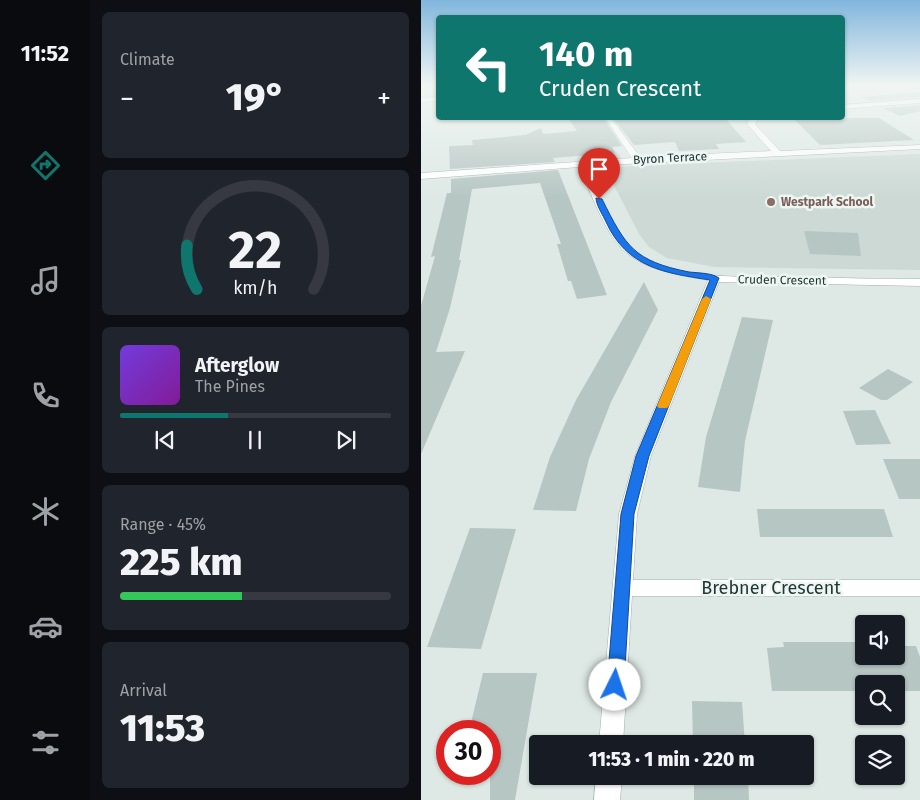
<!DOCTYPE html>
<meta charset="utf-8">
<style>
body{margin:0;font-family:"Fira Sans",sans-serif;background:#20242c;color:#f1f3f6;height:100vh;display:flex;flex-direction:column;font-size:19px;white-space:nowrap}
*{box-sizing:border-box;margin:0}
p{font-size:16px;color:#9ea1a6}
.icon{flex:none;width:28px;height:28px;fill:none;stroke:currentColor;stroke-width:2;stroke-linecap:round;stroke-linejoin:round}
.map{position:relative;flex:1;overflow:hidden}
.sheet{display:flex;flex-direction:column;gap:12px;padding:12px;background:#0d0f14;width:331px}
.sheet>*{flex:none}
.hud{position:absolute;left:15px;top:15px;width:409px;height:105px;border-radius:5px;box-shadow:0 1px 4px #0004;background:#0f766e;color:#fff;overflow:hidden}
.buttons{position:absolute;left:434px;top:615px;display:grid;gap:10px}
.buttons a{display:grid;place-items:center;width:50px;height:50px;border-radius:5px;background:#171b24;box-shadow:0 1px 4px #0004;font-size:25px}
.speed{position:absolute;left:15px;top:720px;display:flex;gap:10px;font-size:25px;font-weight:700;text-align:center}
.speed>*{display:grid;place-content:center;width:65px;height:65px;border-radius:50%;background:#171b24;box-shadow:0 1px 4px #0004;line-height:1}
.speed .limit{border:8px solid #d22;background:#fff;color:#111}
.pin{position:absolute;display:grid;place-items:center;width:42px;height:42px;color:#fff;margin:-51px -21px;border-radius:50% 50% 50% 0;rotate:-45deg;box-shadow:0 0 5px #0007}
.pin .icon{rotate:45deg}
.me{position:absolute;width:55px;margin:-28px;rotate:4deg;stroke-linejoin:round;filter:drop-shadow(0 0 4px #0008)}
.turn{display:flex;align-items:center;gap:18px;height:105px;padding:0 20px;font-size:22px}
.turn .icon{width:65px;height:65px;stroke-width:2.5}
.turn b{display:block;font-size:35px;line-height:42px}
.big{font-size:38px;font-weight:800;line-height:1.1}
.sheet .card{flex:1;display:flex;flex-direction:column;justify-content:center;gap:8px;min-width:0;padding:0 18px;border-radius:8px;background:#20242c}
.sheet .dial{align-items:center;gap:0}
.dial svg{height:130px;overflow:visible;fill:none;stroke:#363941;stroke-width:7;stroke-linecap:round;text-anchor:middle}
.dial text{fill:#f1f3f6;stroke:none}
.song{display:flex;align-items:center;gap:15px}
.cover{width:60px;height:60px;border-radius:8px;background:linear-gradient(135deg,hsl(260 70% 55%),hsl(290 70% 35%))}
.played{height:5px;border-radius:2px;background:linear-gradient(90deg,#0f766e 40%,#363941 40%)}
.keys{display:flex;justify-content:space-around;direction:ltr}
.heat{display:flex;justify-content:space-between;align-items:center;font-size:28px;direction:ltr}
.charge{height:8px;border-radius:4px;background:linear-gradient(90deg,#34c759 45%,#363941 0)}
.trip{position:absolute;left:108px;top:735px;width:285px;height:50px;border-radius:5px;background:#171b24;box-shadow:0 1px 4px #0004;font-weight:800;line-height:50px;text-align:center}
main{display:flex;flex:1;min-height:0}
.tabs{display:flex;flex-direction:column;width:90px;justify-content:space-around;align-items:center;background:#090b0e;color:#9ea1a6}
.tabs .icon{width:35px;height:35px}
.tabs .selected{color:#0f766e}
.tabs b{font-size:22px;color:#f1f3f6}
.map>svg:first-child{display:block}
.built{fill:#ccd9d4}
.building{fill:#b6c6c2}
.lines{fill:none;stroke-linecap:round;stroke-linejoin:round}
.minor-casing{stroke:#a1b0ac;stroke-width:1}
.tertiary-casing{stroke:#a1b0ac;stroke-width:1}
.minor{fill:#fff;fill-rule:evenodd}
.tertiary{fill:#fff;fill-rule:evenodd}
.route{fill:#1a73e8;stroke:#114b97}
.slow{fill:#f59e0b}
.education-dot{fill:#8d6e63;stroke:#eef6f3;stroke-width:2}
.labels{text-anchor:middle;stroke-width:5;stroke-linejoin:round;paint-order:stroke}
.far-street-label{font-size:12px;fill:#203834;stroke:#eef6f3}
.far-education-label{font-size:12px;font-weight:bold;fill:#785e54;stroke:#eef6f3;text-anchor:start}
.near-street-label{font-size:18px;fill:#203834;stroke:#eef6f3}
</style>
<main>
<nav class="tabs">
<b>11:52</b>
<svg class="icon selected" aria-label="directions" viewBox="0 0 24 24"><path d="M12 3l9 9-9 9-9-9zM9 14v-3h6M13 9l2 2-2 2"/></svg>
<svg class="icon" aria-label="music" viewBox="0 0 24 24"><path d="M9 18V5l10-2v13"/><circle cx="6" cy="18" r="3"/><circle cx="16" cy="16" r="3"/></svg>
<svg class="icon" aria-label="phone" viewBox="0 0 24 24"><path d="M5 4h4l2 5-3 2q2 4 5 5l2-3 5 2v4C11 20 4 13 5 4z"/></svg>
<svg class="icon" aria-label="climate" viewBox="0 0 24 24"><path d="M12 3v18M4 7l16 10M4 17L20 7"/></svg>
<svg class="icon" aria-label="car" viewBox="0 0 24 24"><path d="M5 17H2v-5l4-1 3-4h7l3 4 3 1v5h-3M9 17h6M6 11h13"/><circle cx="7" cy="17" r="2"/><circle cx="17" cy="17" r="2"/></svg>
<svg class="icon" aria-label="filters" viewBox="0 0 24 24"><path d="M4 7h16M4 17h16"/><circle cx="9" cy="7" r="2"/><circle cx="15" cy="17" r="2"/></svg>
</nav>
<section class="sheet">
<div class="card"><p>Climate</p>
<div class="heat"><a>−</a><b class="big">19°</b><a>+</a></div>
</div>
<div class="card dial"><svg viewBox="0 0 100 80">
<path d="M14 69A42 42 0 1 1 86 69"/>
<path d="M14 69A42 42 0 0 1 8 42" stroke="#0f766e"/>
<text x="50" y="56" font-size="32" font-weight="700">22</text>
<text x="50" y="72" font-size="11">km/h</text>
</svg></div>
<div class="card">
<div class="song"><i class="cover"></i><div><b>Afterglow</b><p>The Pines</p></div></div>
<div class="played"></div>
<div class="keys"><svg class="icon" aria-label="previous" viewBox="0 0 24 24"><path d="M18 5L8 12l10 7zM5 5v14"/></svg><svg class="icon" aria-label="pause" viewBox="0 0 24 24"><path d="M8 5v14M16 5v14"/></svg><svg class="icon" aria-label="next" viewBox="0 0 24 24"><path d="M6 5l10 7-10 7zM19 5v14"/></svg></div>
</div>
<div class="card"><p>Range · 45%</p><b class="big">225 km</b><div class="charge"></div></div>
<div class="card"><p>Arrival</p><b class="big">11:53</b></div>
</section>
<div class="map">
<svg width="499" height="800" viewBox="0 0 499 800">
<rect width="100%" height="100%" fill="#dee9e5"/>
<path class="built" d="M499,154V270L293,267L246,258L228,247L218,234L185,170L195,167L229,165Z"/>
<path class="building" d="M499,92V97L448,101L440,97Z
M499,105V111L479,116L462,108Z
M147,118H182L201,146L191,147L194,153L132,158L134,162L29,169L28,146L52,145L51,140L104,135L120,128L122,134L156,131Z
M192,118H304L325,142L295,144L298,149L258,151L254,142L213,145Z
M372,118H458L493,140L399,145Z
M137,170L186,295L156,299L150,281H147L136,244H140L119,183L51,189L38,260H40L29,308L15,352L44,351L0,454V306L14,256L10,257L26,193H30V179Z
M383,231L437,233L440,256L389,254Z
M223,282L237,310L190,402L168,459L155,511L112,510L129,457L155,400Z
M321,317L352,320L324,441L319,492L277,487L285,437Z
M467,369L492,382L466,400H460L438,388Z
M454,410L470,444L435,445L422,411Z
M462,459H499V499H478Z
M336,509H463L472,537H339Z
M49,528L95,529L60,649L6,647Z
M362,642H442V656H475V642L478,646H495L499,657V691H475V684H442V691H351L346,648L363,647Z
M62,673H116L94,800H69V731H48Z
M271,701L321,702L324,744H272Z
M273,776H327L328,800H273Z"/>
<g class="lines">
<defs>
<path id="minor" d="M499,99V103L421,109V105Z
M184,118H190L219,157L350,151L326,124L329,118H338L334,124L359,151L499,145V149L166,166C179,194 189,227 212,249C249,283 334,276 381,277C420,278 460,279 499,279V286L298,282L230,456L216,514L212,580H499V596H211L202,744H178L198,514L214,456L287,280C194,266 194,248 158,167L0,179V173L211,158Z
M175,776H201L199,800H173Z"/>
<path id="tertiary" d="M18,97V101L0,102V98Z"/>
</defs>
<use href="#minor" class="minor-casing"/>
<use href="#tertiary" class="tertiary-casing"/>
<use href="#minor" class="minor"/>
<use href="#tertiary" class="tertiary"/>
</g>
<linearGradient id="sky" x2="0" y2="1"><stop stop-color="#81b6dd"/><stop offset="0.43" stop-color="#f0f5f3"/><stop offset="1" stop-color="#f0f5f3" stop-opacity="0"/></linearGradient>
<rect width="499" height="198" fill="url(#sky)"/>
<path class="route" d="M175,198L181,199C205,247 213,261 268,272C278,273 291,273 298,278L228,456L213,514L203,685L201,691L194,693L188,691L186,685L200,514L215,456L289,280C244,273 206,268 185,222C182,215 175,205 175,198Z"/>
<path class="slow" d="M285,296L290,299L248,406L246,408H238L236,406L281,299Z"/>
<circle class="education-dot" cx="350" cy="202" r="5"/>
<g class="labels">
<g class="far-street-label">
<text transform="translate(249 158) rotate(-3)" y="4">Byron Terrace</text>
<text transform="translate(361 280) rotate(1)" y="4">Cruden Crescent</text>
</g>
<g class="far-education-label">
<text x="360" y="206">Westpark School</text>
</g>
<g class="near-street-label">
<text x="350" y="594">Brebner Crescent</text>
</g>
</g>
</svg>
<div class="buttons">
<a><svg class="icon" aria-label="sound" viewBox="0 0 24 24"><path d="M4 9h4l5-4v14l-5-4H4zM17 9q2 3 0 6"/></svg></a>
<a><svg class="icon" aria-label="search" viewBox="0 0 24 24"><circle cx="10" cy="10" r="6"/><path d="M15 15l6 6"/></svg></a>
<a><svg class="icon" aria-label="layers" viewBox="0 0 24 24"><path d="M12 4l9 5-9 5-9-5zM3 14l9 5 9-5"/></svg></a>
</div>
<div class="speed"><div class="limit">30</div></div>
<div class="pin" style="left:178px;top:199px;background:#d93025"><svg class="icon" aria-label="arrive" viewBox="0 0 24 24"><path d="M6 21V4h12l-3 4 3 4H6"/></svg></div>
<svg class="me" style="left:194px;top:685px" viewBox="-20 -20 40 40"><circle r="19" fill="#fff"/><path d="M0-13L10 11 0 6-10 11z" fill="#1a73e8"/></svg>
<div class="trip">11:53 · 1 min · 220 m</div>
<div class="hud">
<div class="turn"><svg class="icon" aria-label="left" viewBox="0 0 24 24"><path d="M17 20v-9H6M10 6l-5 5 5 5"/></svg><div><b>140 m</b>Cruden Crescent</div></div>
</div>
</div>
</main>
